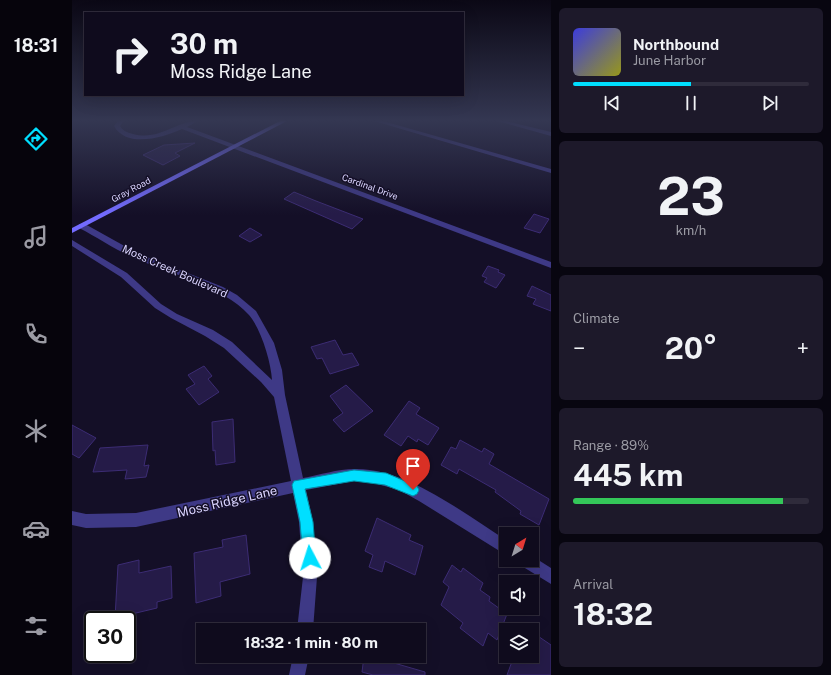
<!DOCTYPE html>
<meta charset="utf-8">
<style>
body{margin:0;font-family:"Public Sans",sans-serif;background:#1d192a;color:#f1f3f6;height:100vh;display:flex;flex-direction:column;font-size:15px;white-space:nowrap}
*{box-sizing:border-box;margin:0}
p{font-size:13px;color:#9b9ba4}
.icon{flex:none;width:22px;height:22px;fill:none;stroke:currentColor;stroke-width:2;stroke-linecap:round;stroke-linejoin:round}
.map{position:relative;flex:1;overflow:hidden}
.drawer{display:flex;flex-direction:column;gap:8px;padding:8px;background:#080610;width:280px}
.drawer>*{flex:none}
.guide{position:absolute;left:12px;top:12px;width:380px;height:84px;border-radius:0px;box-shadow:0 4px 16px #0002,0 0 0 1px #2f2b3b;background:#0f0b1d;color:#f1f3f6;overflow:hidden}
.needle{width:26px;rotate:38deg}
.controls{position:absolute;left:427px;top:527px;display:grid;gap:8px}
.controls a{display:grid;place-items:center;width:40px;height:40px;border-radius:0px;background:#0f0b1d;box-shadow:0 4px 16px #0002,0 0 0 1px #2f2b3b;font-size:20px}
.speed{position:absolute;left:12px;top:611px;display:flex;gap:8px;font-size:20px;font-weight:700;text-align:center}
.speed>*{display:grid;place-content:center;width:52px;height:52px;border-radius:50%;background:#0f0b1d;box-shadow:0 4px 16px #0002,0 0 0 1px #2f2b3b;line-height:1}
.speed .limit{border:2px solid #111;border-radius:6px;background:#fff;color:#111}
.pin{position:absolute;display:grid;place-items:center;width:34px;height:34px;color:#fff;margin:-41px -17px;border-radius:50% 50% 50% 0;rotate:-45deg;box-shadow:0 0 4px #0007}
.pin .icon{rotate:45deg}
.me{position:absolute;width:44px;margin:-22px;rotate:355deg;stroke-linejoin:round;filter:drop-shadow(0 0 3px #0008)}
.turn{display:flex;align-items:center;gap:14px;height:84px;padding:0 20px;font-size:18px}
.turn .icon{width:52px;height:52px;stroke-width:2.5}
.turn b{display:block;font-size:28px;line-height:34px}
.big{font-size:30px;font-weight:700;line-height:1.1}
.drawer .card{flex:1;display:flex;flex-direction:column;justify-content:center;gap:6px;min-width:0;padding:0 14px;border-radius:6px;background:#1d192a}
.drawer .dial{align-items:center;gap:0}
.dial b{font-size:52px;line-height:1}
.song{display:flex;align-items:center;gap:12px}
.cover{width:48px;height:48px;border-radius:6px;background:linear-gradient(135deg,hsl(240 70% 55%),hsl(60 70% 35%))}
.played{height:4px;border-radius:2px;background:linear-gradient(90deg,#00dfff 50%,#2f2b3b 50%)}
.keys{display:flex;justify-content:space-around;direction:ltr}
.heat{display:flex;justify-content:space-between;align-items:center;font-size:22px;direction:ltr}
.charge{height:6px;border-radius:3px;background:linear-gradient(90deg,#34c759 89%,#2f2b3b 0)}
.trip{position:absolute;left:124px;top:623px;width:230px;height:40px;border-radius:0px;background:#0f0b1d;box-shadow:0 4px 16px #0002,0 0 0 1px #2f2b3b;font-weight:700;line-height:40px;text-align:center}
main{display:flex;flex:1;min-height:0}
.menu{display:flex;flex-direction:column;width:72px;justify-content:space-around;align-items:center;background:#06040c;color:#9b9ba4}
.menu .icon{width:28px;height:28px}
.menu .active{color:#00dfff}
.menu b{font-size:18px;color:#f1f3f6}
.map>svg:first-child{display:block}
.building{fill:#251b48;stroke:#3c2c74}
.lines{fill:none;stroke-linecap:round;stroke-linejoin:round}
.street{fill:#3e3986;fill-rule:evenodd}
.secondary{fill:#736bff;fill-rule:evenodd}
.route{fill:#00dfff;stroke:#0091a6}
.labels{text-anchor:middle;stroke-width:3;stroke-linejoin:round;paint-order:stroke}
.far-street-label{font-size:9px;fill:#dad4ff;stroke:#140f27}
.street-label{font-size:11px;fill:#dad4ff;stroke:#140f27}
.near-street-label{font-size:13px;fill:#dad4ff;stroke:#140f27}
</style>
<main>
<nav class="menu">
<b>18:31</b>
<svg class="icon active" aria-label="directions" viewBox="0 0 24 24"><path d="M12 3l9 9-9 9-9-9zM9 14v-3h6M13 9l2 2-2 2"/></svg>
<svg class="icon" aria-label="music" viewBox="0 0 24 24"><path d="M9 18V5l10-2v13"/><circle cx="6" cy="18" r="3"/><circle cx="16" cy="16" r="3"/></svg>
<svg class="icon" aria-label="phone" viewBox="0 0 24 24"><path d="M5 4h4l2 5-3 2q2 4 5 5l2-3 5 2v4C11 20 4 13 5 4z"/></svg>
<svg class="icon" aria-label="climate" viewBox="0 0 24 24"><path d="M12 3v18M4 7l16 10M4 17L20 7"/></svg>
<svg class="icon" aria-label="car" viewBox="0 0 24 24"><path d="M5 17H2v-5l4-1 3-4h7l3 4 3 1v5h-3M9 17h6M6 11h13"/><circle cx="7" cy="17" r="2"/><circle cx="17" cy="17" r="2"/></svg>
<svg class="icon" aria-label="filters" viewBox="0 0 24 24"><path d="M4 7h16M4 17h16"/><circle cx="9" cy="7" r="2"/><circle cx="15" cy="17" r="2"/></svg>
</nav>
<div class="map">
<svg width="479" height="675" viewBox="0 0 479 675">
<rect width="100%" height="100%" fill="#140f27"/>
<path class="building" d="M123,143L103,153L108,156L91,165L71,155L92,145Z
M222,192L244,201L291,219L280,229L212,199Z
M462,214L477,219L468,233L452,228Z
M178,228L190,235L178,242L167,236Z
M416,266L427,270L426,272L433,275L424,288L412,282L415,278L410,276Z
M460,286L479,295V311L461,304L464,299L455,296Z
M263,340L271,355L280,353L287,365L258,374L250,358L245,359L239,347Z
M132,366L140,376L136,379L147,392L127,405L114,389L123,384L116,375Z
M274,385L301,411L272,432L261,420L271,413L258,396Z
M337,401L348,408L344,414L367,428L356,445L346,439L345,442L336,436L329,446L312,435Z
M161,419L163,462L144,465L143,450L141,451L140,422Z
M0,425L24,438L7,458L0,454Z
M388,440L410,452L412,448L422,454L417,464L477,499L467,525L448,514L449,511L423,492L424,490L387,469L385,474L369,465L379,447L384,449Z
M76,445L72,466L77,465L74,477L53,479L55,470L21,472L28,448Z
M305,518L339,535L337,540L351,546L343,575L313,561L310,572L297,567L301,555L293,551Z
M174,535L178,574L148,582L149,596L124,603L122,553L151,547L150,540Z
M67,560V573L99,566L100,598L85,602V608L43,618L46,565Z
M380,565L389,572L391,568L411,583L408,590L418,597L417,601L435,614L425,640L416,633L411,646L388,628L391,623L369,605L377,587L371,582Z
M460,632L479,645V675H435L442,656H460Z
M292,656H323L322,663L353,672V675H301L290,672Z"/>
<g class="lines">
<path class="street" d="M46,121H52L48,126C51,131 56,133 61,134C88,141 103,121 126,121L115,127L479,262V268L110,129C92,137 55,149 42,126Z
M302,121H311L479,169V173Z
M425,121H434L479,132V136Z
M7,224H13L65,253L151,287L165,295L184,311L202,343L210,370L213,395L231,478C248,475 265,469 283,469C335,468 391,513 434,540V555L347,501L327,490L298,482L282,481L234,490L241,522L245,577L241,630H225L231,577L227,522L221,493L64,527L14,528L0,525V511L14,514L64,513L219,481L202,397L189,382L152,348L133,336L99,318L83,308L49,277L0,246V240L55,273L89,304L105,314L141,330L160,342L200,380C199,362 189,329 177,315C151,286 96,273 60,257C42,249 25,237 7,228Z
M460,556L479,568V584L448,565L446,560H460Z
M221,656H237L233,675H217Z"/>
<path class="secondary" d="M208,121H215L0,233V228Z"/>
</g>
<linearGradient id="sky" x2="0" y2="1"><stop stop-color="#0b0815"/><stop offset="0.56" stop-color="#343752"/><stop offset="1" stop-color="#343752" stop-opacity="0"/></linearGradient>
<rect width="479" height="215" fill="url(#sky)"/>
<path class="route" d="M282,470L314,473L345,486L347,490L345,494L341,496L313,485L282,481L233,489L241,522L244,558L242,563L238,565L233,563L231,558L228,522L220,485L222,481Z"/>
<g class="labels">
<g class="far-street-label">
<text transform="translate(298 187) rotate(20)" y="3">Cardinal Drive</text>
<text transform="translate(59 190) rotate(-28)" y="3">Gray Road</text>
</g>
<g class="street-label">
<text transform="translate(103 271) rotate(24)" y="4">Moss Creek Boulevard</text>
</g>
<g class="near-street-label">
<text transform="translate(155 501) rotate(-13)" y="5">Moss Ridge Lane</text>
</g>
</g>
</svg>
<div class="controls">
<a><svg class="needle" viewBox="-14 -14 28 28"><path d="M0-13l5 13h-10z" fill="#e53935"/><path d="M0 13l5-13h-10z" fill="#9b9ba4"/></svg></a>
<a><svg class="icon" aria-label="sound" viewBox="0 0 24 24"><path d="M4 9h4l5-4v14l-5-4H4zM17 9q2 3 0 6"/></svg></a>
<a><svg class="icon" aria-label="layers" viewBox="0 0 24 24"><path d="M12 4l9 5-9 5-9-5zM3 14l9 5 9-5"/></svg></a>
</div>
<div class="speed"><div class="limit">30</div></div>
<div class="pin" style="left:341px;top:490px;background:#d93025"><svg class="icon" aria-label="arrive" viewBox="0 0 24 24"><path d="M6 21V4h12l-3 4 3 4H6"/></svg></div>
<svg class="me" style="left:238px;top:558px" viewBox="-20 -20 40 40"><circle r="19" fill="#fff"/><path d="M0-13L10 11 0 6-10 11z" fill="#00dfff"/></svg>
<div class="trip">18:32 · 1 min · 80 m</div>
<div class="guide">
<div class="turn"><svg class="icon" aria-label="right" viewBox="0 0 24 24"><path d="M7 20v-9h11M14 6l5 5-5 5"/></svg><div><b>30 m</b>Moss Ridge Lane</div></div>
</div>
</div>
<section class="drawer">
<div class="card">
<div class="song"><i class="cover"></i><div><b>Northbound</b><p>June Harbor</p></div></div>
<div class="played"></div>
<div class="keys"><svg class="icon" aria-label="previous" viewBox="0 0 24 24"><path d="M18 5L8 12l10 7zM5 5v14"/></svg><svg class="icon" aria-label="pause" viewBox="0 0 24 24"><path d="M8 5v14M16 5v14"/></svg><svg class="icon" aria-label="next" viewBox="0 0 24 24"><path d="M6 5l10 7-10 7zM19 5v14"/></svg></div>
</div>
<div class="card dial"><b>23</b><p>km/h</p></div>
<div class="card"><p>Climate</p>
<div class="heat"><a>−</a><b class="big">20°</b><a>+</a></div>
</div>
<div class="card"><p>Range · 89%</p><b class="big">445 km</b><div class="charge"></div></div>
<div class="card"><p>Arrival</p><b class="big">18:32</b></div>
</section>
</main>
